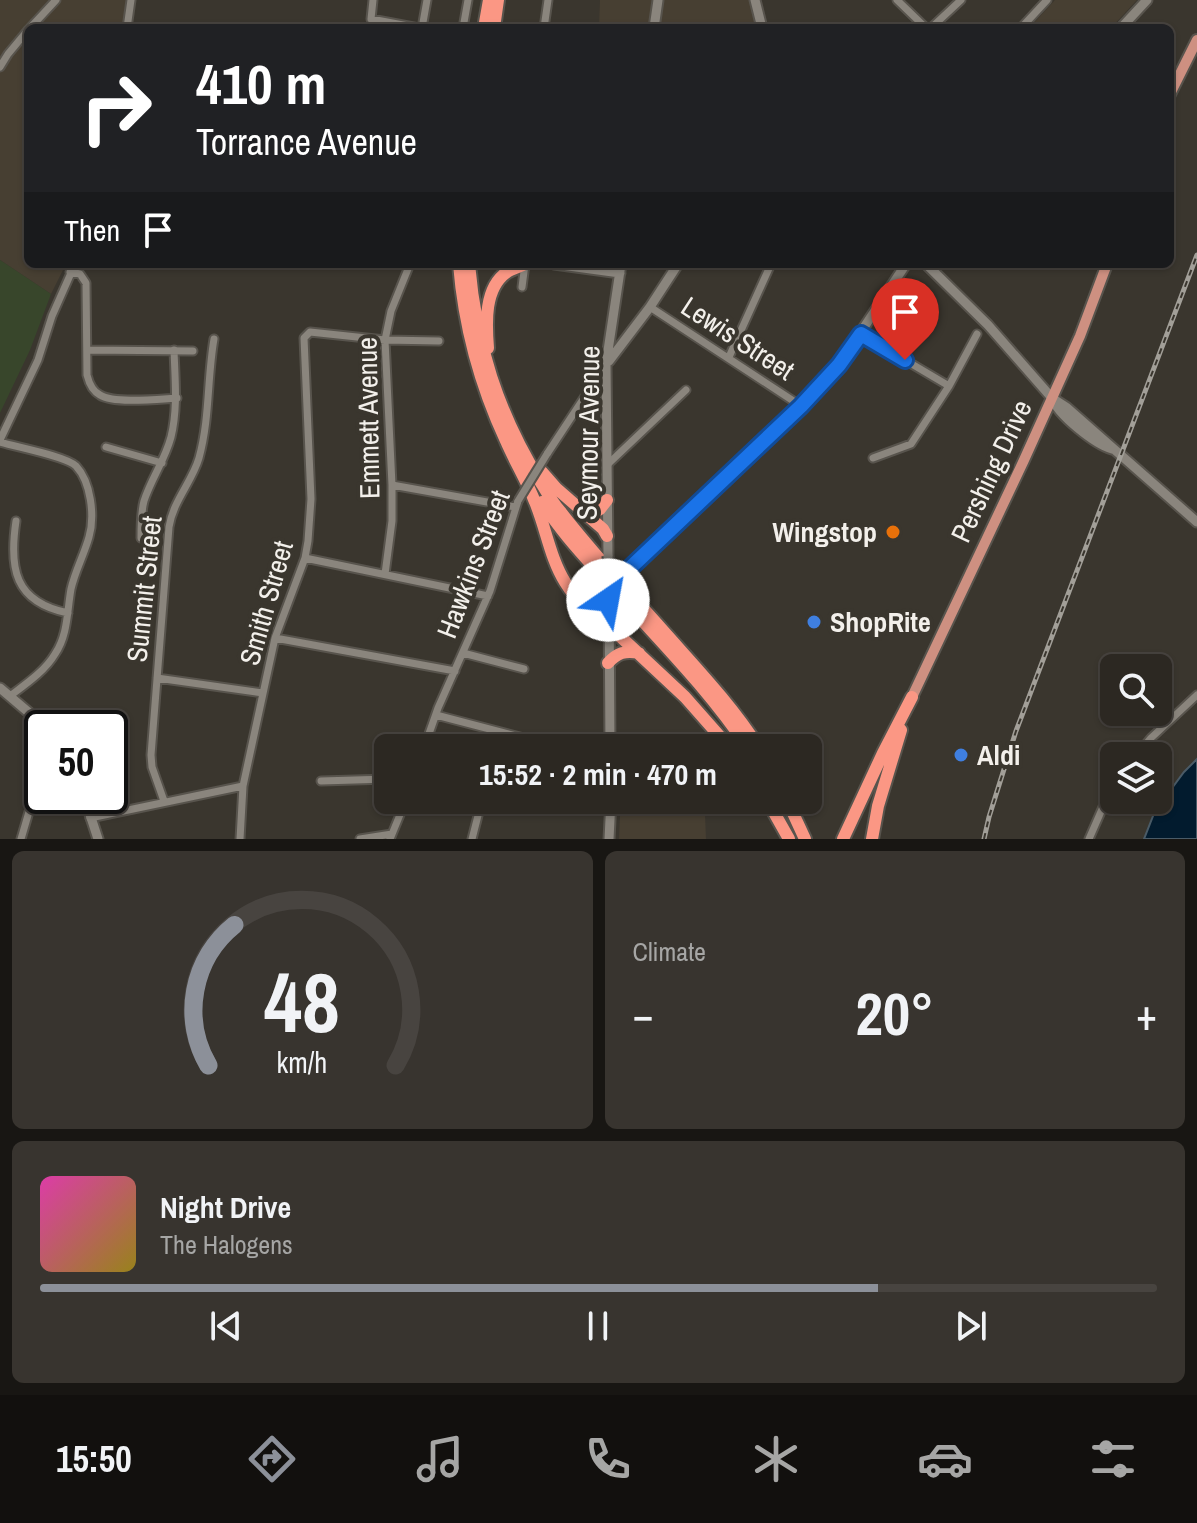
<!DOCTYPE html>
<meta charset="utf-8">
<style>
body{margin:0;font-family:"Archivo Narrow",sans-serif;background:#38342f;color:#f1f3f6;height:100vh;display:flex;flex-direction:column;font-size:30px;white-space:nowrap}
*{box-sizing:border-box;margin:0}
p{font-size:26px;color:#a6a6a5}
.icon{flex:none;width:44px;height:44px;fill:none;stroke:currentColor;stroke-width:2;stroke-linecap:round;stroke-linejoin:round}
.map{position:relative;height:839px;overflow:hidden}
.sheet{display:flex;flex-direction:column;gap:12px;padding:12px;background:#181613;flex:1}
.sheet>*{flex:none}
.hud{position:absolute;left:24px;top:24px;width:1150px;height:244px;border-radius:12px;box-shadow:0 2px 6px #0004,0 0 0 2px #484440;background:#202124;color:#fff;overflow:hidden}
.tools{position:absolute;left:1100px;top:654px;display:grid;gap:16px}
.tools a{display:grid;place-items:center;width:72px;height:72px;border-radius:12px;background:#2c2822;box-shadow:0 2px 6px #0004,0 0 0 2px #484440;font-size:40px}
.speed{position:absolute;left:24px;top:710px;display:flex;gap:16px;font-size:40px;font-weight:700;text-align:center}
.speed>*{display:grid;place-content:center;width:104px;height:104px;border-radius:50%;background:#2c2822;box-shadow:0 2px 6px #0004,0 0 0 2px #484440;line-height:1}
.speed .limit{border:4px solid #111;border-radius:12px;background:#fff;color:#111}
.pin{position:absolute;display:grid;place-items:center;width:68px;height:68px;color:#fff;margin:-82px -34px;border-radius:50% 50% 50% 0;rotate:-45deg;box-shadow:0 0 8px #0007}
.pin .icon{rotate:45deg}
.me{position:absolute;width:88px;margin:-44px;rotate:33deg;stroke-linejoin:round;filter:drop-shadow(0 0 6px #0008)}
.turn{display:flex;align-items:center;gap:28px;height:168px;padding:0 40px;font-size:36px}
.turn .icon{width:104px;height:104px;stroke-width:2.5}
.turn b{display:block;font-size:56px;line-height:68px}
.then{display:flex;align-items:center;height:76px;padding:0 40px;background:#0003;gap:16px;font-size:30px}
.big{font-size:60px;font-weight:700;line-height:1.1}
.sheet .widget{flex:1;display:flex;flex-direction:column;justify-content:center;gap:12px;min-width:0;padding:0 28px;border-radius:12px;background:#38342f}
.sheet .dial{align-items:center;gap:0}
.dial svg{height:208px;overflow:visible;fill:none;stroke:#484440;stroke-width:7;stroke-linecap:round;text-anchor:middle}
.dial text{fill:#f1f3f6;stroke:none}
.song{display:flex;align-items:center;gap:24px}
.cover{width:96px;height:96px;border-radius:12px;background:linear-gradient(135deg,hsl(320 70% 55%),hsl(50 70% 35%))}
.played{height:8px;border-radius:4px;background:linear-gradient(90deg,#8c9099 75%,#484440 75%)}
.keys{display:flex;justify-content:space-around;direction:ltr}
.heat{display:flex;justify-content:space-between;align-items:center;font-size:44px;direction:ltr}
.sheet .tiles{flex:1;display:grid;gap:12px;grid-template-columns:1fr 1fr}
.widget:last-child{grid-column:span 2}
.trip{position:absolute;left:374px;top:734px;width:448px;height:80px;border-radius:12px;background:#2c2822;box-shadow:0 2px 6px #0004,0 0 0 2px #484440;font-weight:700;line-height:80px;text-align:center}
.tabs{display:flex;height:128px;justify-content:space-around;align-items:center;background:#12100e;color:#a6a6a5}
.tabs .icon{width:56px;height:56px}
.tabs .selected{color:#8c9099}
.tabs b{font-size:36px;color:#f1f3f6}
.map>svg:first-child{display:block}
.built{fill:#473f32}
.green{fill:#38462b}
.water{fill:#021b2e;stroke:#4a5b67;stroke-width:2}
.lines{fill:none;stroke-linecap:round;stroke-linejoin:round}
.street-casing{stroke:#58544d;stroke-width:11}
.secondary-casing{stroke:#58544d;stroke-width:13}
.primary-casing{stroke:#58544d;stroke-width:14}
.highway-casing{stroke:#58544d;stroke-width:16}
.street{stroke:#8a857d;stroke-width:7}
.secondary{stroke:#8a857d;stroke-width:9}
.primary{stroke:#ce9081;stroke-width:10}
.highway{stroke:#fb9784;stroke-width:12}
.rail-casing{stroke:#a29f98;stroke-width:5}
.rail{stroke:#3a362e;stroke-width:2;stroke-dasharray:6;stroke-linecap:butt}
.street-bridge-casing{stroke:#58544d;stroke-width:11;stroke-linecap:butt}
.secondary-bridge-casing{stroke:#58544d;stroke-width:13;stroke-linecap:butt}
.street-bridge{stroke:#8a857d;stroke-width:7}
.secondary-bridge{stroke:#8a857d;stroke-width:9}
.route-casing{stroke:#114b97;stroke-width:20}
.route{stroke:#1a73e8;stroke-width:14}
.food-dot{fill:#e8710a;stroke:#3a362e;stroke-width:3}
.shop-dot{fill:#3f7fe0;stroke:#3a362e;stroke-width:3}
.labels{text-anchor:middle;stroke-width:8;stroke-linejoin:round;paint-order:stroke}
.street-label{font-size:28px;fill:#f3f0eb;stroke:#3a362e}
.poi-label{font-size:28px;font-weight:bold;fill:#f3f0eb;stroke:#3a362e;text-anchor:start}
</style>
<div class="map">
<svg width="1197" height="839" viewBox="0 0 1197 839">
<rect width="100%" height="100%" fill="#3a362e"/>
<path class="built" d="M0,0H129L125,28H28V264H66L51,294L0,260Z
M600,0H755L762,28H599Z
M1055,0H1137L1111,28H1029Z
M705,814L706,839H619L620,816Z"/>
<path class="green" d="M0,260L51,294L30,350L0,413Z"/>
<path class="water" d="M1197,759V839H1144L1155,811L1184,772Z"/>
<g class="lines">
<defs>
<path id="street" d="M373,0L371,19L419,28
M897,0L926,28
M30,28L56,0
M127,28L131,0
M422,28L427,0
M463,28L468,0
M544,28L548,0
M931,28L961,0
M1021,28L1047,0
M0,67L8,54L28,30
M70,272L80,274L86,283L87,375C89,383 92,391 100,395C114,404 159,399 177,398
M522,287L525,264
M650,307L801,406
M861,334L949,386
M87,350L193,351
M729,357L771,264
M0,440L38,360L52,316L75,264
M0,442C16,447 66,456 76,466C91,482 95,516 89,537C84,555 75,571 71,589C67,611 68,635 55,654C45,671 26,684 10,696
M106,447L162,463
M547,454L605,366
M873,458L911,444L949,386L977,334
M607,465L686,390
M392,485L515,507
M16,521C9,568 14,602 68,613
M141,538C141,526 141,512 144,501C151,479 165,460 171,437C178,408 175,380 174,350
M305,558L488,596
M385,574L392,521V485L385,340L391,311L410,264
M275,638L455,671
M463,653L524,669
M157,678L263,693
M436,715L562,748
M424,748L438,708L490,591L518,501
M496,748L501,732
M1136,756L1151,738L1197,695
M321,781L388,779
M164,801L152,767L151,755L169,527C173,501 192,482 199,458C210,418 207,379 214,339
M611,808H726
M90,818L243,786
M21,839L36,788L42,779
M240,839L243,786L275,638L305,558L308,541L311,499L304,338L310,332L385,340L439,341
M360,839L392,834
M390,839L406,800
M472,839L482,800
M1089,839L1103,807L1114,787"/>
<path id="secondary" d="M755,0L762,28
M654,28L658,0
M1121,28L1147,0
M554,264L620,273
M926,264L988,325L1052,398C1058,415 1095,444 1112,449
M609,361L650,307L678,264
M1052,398L1066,407L1197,522
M608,556L606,364L621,264
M624,573L801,406L839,365L906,264
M609,595L610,748
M0,688L47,728
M84,796L98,839
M609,839L611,800"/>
<path id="primary" d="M1170,94L1197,40
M912,697L1024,460L1080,336L1107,264"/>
<path id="highway" d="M484,28L489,0
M494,28L498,0
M459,264C464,326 480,385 506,441C515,462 527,481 535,502C546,528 550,558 565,582C576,602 595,608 608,625L685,697L730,748
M469,264C476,344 498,413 540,481C546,491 552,502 560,511C593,554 631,594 667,635C699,671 733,707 759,748
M488,348C486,323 484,288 507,272C512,269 519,267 525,264
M542,472L556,488L603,529L607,536
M542,502C561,532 585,557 608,583C656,637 708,688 748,748
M581,511L594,513L600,509L607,500
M587,604L598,605L608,600
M608,663C617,653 625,650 639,653
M767,800L789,839
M787,800L805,839
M843,839L883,753L912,697
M872,839L878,806L901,730"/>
</defs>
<use href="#street" class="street-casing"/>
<use href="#secondary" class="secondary-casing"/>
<use href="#primary" class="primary-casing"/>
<use href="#highway" class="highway-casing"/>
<use href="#street" class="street"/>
<use href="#secondary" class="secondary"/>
<use href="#primary" class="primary"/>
<use href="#highway" class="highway"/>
<defs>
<path id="rail" d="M984,839L989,817L1016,731L1197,255"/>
</defs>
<use href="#rail" class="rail-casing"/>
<use href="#rail" class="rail"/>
<defs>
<path id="street-bridge" d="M518,501L547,454"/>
<path id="secondary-bridge" d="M608,556L609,588
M609,588L624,573"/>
</defs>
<use href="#street-bridge" class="street-bridge-casing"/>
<use href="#secondary-bridge" class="secondary-bridge-casing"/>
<use href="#street-bridge" class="street-bridge"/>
<use href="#secondary-bridge" class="secondary-bridge"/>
</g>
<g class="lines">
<defs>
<path id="route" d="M608,600L609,588L801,406L839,365L861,334L905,360"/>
</defs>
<use href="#route" class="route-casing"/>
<use href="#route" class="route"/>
</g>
<circle class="food-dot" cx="893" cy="532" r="8"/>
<g class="shop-dot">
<circle cx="814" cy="622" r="8"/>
<circle cx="961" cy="755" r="8"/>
</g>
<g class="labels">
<g class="street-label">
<text transform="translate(738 338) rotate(33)" y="10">Lewis Street</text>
<text transform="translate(368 418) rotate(-91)" y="10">Emmett Avenue</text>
<text transform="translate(588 433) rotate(-89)" y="10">Seymour Avenue</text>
<text transform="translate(991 471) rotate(-65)" y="10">Pershing Drive</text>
<text transform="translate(473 564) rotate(-69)" y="10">Hawkins Street</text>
<text transform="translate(144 589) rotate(-84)" y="10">Summit Street</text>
<text transform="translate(266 603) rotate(-74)" y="10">Smith Street</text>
</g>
<g class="poi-label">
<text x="877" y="542" text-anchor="end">Wingstop</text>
<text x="830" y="632">ShopRite</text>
<text x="977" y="765">Aldi</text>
</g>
</g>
</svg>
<div class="tools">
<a><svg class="icon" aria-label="search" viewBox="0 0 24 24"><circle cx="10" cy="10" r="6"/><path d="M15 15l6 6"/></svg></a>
<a><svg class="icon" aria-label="layers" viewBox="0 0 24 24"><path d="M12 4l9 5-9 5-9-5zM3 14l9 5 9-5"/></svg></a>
</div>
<div class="speed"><div class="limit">50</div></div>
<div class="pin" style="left:905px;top:360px;background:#d93025"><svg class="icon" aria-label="arrive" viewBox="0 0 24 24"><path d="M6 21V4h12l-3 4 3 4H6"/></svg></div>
<svg class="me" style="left:608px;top:600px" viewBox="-20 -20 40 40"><circle r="19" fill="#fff"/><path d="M0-13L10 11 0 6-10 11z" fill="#1a73e8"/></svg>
<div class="trip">15:52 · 2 min · 470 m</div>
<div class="hud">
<div class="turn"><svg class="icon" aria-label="right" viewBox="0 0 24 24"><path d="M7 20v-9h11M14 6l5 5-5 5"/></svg><div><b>410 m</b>Torrance Avenue</div></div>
<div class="then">Then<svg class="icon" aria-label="arrive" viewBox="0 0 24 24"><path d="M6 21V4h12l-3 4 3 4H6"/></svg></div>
</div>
</div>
<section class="sheet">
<div class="tiles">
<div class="widget dial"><svg viewBox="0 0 100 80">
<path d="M14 69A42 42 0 1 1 86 69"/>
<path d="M14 69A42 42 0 0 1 24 15" stroke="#8c9099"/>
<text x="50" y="56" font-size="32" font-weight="700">48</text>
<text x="50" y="72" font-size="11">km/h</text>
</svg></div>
<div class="widget"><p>Climate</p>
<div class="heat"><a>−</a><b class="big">20°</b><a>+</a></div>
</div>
<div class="widget">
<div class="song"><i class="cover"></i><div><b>Night Drive</b><p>The Halogens</p></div></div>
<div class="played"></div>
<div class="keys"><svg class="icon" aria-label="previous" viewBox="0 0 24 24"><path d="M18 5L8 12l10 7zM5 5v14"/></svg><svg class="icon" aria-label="pause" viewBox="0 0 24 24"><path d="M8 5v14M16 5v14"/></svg><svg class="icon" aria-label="next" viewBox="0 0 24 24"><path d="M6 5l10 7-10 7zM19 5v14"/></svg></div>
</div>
</div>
</section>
<nav class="tabs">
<b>15:50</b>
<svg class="icon selected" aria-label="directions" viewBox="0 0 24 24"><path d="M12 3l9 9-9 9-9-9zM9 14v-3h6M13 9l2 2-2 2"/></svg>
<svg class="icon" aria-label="music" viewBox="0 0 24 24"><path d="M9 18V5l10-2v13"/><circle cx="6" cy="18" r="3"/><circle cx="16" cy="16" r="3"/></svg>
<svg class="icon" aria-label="phone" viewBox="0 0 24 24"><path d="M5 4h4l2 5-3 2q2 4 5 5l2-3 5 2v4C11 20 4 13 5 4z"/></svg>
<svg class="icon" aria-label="climate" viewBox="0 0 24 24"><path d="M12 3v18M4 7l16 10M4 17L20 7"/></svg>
<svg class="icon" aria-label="car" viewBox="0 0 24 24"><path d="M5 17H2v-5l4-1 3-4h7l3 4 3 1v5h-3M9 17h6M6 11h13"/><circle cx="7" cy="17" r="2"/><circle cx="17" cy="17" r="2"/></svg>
<svg class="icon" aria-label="filters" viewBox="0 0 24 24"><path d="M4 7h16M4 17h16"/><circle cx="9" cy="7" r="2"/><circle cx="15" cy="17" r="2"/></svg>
</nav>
